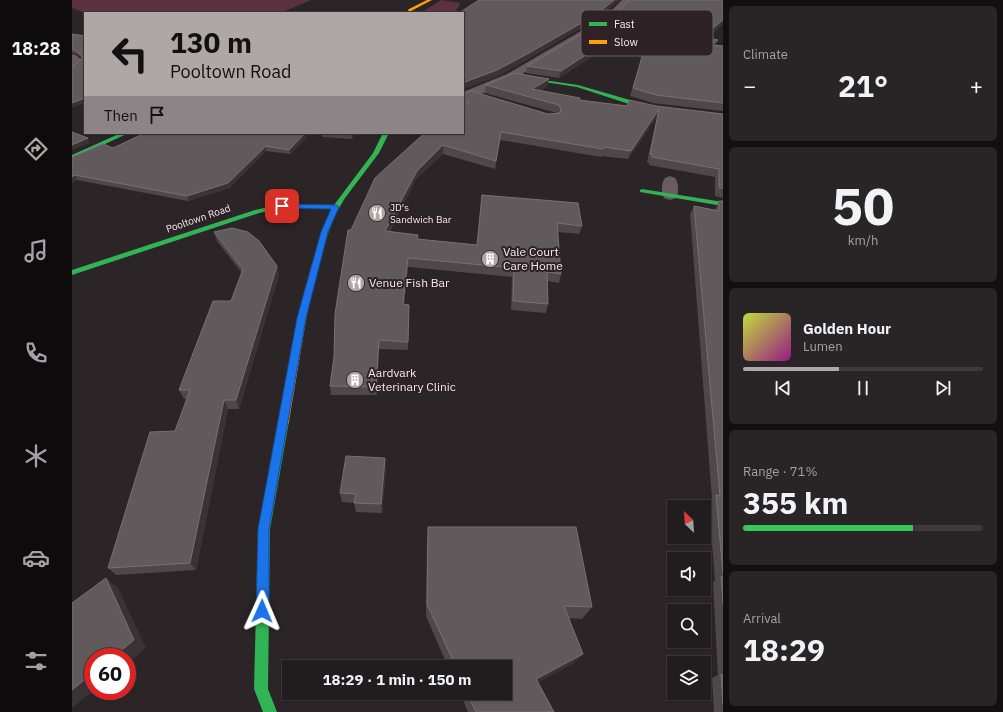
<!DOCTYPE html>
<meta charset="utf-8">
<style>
body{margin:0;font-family:"IBM Plex Sans",sans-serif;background:#292526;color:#f1f3f6;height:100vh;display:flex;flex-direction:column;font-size:15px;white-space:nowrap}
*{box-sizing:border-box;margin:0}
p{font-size:13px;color:#a2a1a4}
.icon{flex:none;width:22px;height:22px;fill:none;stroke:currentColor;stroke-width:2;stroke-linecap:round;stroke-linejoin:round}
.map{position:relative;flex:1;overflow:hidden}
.drawer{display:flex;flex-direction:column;gap:6px;padding:6px;background:#120f10;width:280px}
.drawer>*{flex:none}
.top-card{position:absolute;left:12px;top:12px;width:380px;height:122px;border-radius:0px;box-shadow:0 1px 3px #0004,0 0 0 1px #3e3a3b;background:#afa6a8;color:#111;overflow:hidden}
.needle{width:26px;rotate:335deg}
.tools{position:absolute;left:595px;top:500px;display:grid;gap:8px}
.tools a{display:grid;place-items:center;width:44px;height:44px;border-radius:0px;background:#211c1d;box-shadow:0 1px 3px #0004,0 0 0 1px #3e3a3b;font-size:20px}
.speed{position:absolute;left:12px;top:648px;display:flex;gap:8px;font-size:20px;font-weight:700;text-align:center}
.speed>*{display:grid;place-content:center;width:52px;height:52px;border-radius:50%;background:#211c1d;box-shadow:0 1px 3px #0004,0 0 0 1px #3e3a3b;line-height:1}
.speed .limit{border:6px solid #d22;background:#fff;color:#111}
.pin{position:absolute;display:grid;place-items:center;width:34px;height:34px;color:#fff;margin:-17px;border-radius:8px;box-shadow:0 2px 6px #0006}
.me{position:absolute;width:44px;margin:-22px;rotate:1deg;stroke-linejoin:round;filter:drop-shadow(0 0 3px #0008)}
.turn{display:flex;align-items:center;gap:14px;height:84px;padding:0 20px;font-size:18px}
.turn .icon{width:52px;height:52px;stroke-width:2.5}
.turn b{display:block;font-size:28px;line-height:34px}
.then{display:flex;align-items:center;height:38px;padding:0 20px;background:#0003;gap:8px;font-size:15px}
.big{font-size:30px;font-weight:700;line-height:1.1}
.drawer .card{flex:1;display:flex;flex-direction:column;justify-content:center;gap:6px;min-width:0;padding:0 14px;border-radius:6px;background:#292526}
.drawer .dial{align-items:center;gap:0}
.dial b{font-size:52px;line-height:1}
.song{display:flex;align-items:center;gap:12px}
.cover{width:48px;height:48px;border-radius:6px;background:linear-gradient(135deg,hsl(70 70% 55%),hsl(310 70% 35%))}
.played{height:4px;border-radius:2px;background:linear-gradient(90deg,#afa6a8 40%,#3e3a3b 40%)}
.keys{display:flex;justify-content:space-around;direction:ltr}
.heat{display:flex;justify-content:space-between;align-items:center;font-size:22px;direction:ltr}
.charge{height:6px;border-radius:3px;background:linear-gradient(90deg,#34c759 71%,#3e3a3b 0)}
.trip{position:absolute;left:210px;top:660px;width:230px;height:40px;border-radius:0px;background:#211c1d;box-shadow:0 1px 3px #0004,0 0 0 1px #3e3a3b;font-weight:700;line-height:40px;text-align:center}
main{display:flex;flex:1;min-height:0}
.tabs{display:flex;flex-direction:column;width:72px;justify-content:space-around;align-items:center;background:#0d0b0c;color:#a2a1a4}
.tabs .icon{width:28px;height:28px}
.tabs .selected{color:#afa6a8}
.tabs b{font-size:18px;color:#f1f3f6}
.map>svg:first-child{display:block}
.green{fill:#5c3242}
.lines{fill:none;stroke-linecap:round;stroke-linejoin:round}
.street{fill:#6a5b60;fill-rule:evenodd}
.fast{fill:#30b455;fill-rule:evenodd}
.slow{fill:#ff9f0a;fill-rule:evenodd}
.wall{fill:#4f484a}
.shaded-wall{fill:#393335}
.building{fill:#605a5c;stroke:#787073}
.route{fill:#1a73e8;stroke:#114b97}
.labels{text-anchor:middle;stroke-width:4;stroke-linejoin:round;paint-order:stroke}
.far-poi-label{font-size:10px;fill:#f5ebee;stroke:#2f2226;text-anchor:start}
.far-street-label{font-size:10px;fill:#f5ebee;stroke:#2f2226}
.poi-label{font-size:12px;fill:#f5ebee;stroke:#2f2226;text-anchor:start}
.key{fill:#2f2226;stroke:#6a5e62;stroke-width:1}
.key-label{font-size:11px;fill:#f5ebee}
</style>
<main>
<nav class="tabs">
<b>18:28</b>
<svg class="icon selected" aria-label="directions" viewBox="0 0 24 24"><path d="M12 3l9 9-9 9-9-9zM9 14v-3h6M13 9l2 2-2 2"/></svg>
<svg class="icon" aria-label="music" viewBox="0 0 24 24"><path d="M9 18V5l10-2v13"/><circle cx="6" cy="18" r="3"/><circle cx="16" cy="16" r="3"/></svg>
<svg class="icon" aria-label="phone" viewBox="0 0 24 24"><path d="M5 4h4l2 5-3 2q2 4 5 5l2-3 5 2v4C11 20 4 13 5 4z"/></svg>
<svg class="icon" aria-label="climate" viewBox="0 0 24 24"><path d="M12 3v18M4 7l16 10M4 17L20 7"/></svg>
<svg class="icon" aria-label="car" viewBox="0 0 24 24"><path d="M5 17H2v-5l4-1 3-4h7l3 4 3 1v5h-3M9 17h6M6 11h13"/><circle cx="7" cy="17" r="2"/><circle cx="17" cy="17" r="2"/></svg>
<svg class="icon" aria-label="filters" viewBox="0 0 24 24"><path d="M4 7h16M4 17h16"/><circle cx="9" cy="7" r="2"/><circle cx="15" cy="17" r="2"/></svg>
</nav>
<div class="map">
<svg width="651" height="712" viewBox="0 0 651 712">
<rect width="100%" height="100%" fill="#2c2527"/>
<path class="green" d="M0,0H239L208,13H14L0,8Z
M369,0L388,3L387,6L383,12L384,13H349Z"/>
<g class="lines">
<path class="street" d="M550,0H559C542,22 513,36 490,50C460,68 425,91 391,100V92L435,74L509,31L541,9Z
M0,54L4,55L11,61L4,68L0,69Z
M598,176L603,178C607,183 607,193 604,198L598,200L592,198C589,193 589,183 593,178Z"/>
<path class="fast" d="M444,76L506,85L589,109L586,111L557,104L505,87L446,78H444Z
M49,133H57L0,159V155Z
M311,133H317L307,153L273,198L263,215L254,239L244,276H238L237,274L250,231L260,209L210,208L187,213L0,275V270L183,210L210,204L262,205L301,153Z
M570,189L651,202V206L568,192V190Z
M212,417L216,418L217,421L198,529L196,689L205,712H191L182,689L186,529L207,421L208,418Z"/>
<path class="slow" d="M355,0H360L339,11L338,13H334L337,9Z
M238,272H244L245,274L236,308L217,421L216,424L212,425L208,424L207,421L228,308Z"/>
</g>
<path class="wall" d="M651,0V24L635,38L644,45L651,46V111L581,103L558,96L570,57L540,49L535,52L530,50L487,78L454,73L455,66L548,38L615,41L612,38L566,36L524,31L525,25Z
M0,34L13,36V103L3,65L10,58L5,54L0,53Z
M477,79L475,86L468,91L508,98V100L555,106H584L651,114V198L643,196V177L577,165V163L575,162L585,117L556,159L529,156V157L428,140L423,169L371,154L344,179L318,231L346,239L405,245L410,195L510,226L507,234L486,232L489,274L487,283L475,281L476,304L474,313L439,310L440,277L336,267L332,304L337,305L336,350L307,349L305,395H259L258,386L279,230L354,133H391V93L476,114H486L485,113L413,93L414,85Z
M233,133L234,138L218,154L194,151L157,188L116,201L5,180L0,183V157L41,148Z
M250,133H282L280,139L250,137Z
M647,201H651V712H642L640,678L646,675L641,582L643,581L637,503L640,499L618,214L622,206L643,210Z
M142,232L205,266L207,275L167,409H156L124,570L44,575L36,568L103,431L115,399H112L107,390L159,301L170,273L145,241Z
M314,467L310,513L284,512L282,503L270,502L268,493Z
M356,527L520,607L510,619L496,618L511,654L500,664L466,682L482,712H396L388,693H433V667H376L354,616L355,541Z"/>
<path class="shaded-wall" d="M542,0H548L523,20L455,60L425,77L392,89L391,90V84L393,82Z
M651,20V24L628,43L630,37Z
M646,40L643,47L640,45Z
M541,42L540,49L535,52L536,45Z
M531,44L530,50L487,78L489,71Z
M477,79L475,86L458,97L460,89Z
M13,98V103L0,108V103Z
M587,109L585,117L556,159L559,151Z
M233,133L234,138L218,154L217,150Z
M279,133H282L280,139Z
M16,138L18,143L0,150V145Z
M371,145V154L344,179L313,239V231L345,171Z
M194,146V151L157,188L116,201L115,196Z
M3,175L5,180L0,183V177Z
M336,258V267L331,313V304Z
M205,266L207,275L167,409L164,400Z
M307,340V349L305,395L304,387Z
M152,400L156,409L124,570L118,563Z
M313,458L314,467L310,513L309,504Z
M34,578L46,588L74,648L55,664V657H41Z
M511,654L500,664L456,687L464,679Z
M21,673V691L0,708V690Z"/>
<path class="building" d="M407,0H542L525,14L457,53L425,70L393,82L391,84V13H387Z
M557,0H651V20L630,37L646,40L640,45L651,46V103L584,95L561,88L572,50L541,42L536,45L531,44L489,71L455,66L515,31L548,38L614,41L621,37L614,32L568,30L525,25L550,8Z
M0,34L13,36V98L0,103V66L3,65L11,57L3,50L0,49Z
M442,73L477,79L460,89L508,98L507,100L555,106L557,100L584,106L651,114V188H647V169L580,157V154H578L587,109L559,151L532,147L531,149L429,132L424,161L371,145L345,171L313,231L346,235L345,239L405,245L410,195L506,203L510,226L485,223L489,274L475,272L476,304L441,301L442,268L336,258L331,304L337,305L336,342L307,340L304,387L258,386L262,357L263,314L276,230H279L303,178L347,138L354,133H391V106L397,101H391V93L392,94L399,91L476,114L488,113L489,109L487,105L414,85Z
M0,132L16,138L0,145Z
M73,133H233L217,150L194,146L156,183L115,196L3,175L0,177V157L31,144L41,148Z
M647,201H651V574L644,495L648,496L622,206L647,211Z
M160,228L176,232L187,241L205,266L164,400H152L118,563L36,568L78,432L103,431L118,390H107L141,301H159L171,269L142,232Z
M274,456L313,458L309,504L282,503L284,494L268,493Z
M356,527H504L520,607L492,606L511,654L464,679L482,712H404L395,693H433V667H384L355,604Z
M649,576L651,577V604Z
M34,578L62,640L41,657H21V673L0,690V603Z
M649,674L651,675V705Z"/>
<path class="route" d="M210,204L264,205L267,207L256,232L234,318L197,529V611L195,616L190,617L185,616L184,611L186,529L225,318L249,232L259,209L208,208L207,206Z"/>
<defs>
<symbol id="restaurant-disc" viewBox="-11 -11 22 22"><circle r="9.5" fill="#afa6a8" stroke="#2f2226"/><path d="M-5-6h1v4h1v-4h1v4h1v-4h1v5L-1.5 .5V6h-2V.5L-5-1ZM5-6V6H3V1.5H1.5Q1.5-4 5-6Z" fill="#fff"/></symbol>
<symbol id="building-disc" viewBox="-11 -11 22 22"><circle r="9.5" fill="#afa6a8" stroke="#2f2226"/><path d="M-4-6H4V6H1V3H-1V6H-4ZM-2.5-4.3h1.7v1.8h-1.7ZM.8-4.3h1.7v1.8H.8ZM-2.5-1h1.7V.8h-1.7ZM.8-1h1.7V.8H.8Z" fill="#fff"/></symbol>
</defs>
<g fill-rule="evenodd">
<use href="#restaurant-disc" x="295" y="203" width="20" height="20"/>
<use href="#building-disc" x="408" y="249" width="20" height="20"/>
<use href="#restaurant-disc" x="274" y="273" width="20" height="20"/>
<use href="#building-disc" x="273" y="370" width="20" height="20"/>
</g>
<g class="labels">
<g class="far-poi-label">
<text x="318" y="211">JD's<tspan x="318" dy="12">Sandwich Bar</tspan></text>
</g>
<g class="far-street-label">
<text transform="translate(126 218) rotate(-19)" y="4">Pooltown Road</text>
</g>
<g class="poi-label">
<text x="431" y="256">Vale Court<tspan x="431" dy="14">Care Home</tspan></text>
<text x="297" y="287">Venue Fish Bar</text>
<text x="296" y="377">Aardvark<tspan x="296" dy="14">Veterinary Clinic</tspan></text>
</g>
</g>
<rect x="509" y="10" width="132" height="46" rx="6" class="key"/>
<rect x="517" y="22" width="18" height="4" fill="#30b455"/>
<rect x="517" y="40" width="18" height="4" fill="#ff9f0a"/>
<g class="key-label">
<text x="542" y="28">Fast</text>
<text x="542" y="46">Slow</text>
</g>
</svg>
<div class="tools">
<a><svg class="needle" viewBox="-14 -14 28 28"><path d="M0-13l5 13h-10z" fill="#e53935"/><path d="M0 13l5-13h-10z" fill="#a2a1a4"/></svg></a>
<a><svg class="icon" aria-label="sound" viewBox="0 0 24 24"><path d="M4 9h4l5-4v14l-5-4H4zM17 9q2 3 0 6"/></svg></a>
<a><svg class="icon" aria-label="search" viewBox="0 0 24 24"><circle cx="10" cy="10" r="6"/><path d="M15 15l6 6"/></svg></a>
<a><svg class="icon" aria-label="layers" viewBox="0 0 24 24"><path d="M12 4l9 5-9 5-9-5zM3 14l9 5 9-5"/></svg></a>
</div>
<div class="speed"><div class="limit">60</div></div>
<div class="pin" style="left:210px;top:206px;background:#d93025"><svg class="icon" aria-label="arrive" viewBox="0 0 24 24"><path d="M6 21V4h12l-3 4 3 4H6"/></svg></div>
<svg class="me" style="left:190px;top:611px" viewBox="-20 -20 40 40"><path d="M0-17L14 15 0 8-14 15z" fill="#1a73e8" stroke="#fff" stroke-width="4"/></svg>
<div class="trip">18:29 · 1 min · 150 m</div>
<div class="top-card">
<div class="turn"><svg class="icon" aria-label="left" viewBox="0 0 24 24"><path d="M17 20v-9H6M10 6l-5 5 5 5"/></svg><div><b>130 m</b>Pooltown Road</div></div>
<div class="then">Then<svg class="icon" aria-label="arrive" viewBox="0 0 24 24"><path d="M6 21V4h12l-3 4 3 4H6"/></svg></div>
</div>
</div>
<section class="drawer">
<div class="card"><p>Climate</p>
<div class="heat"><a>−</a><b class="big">21°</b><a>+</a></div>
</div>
<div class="card dial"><b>50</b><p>km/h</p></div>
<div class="card">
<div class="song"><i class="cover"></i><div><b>Golden Hour</b><p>Lumen</p></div></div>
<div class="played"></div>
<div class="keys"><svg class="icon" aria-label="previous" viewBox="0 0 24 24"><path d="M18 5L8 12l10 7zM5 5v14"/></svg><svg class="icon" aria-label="pause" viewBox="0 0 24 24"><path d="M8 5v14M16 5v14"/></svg><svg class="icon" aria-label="next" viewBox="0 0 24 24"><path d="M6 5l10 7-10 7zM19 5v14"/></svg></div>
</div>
<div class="card"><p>Range · 71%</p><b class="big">355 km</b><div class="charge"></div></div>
<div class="card"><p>Arrival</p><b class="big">18:29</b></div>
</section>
</main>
